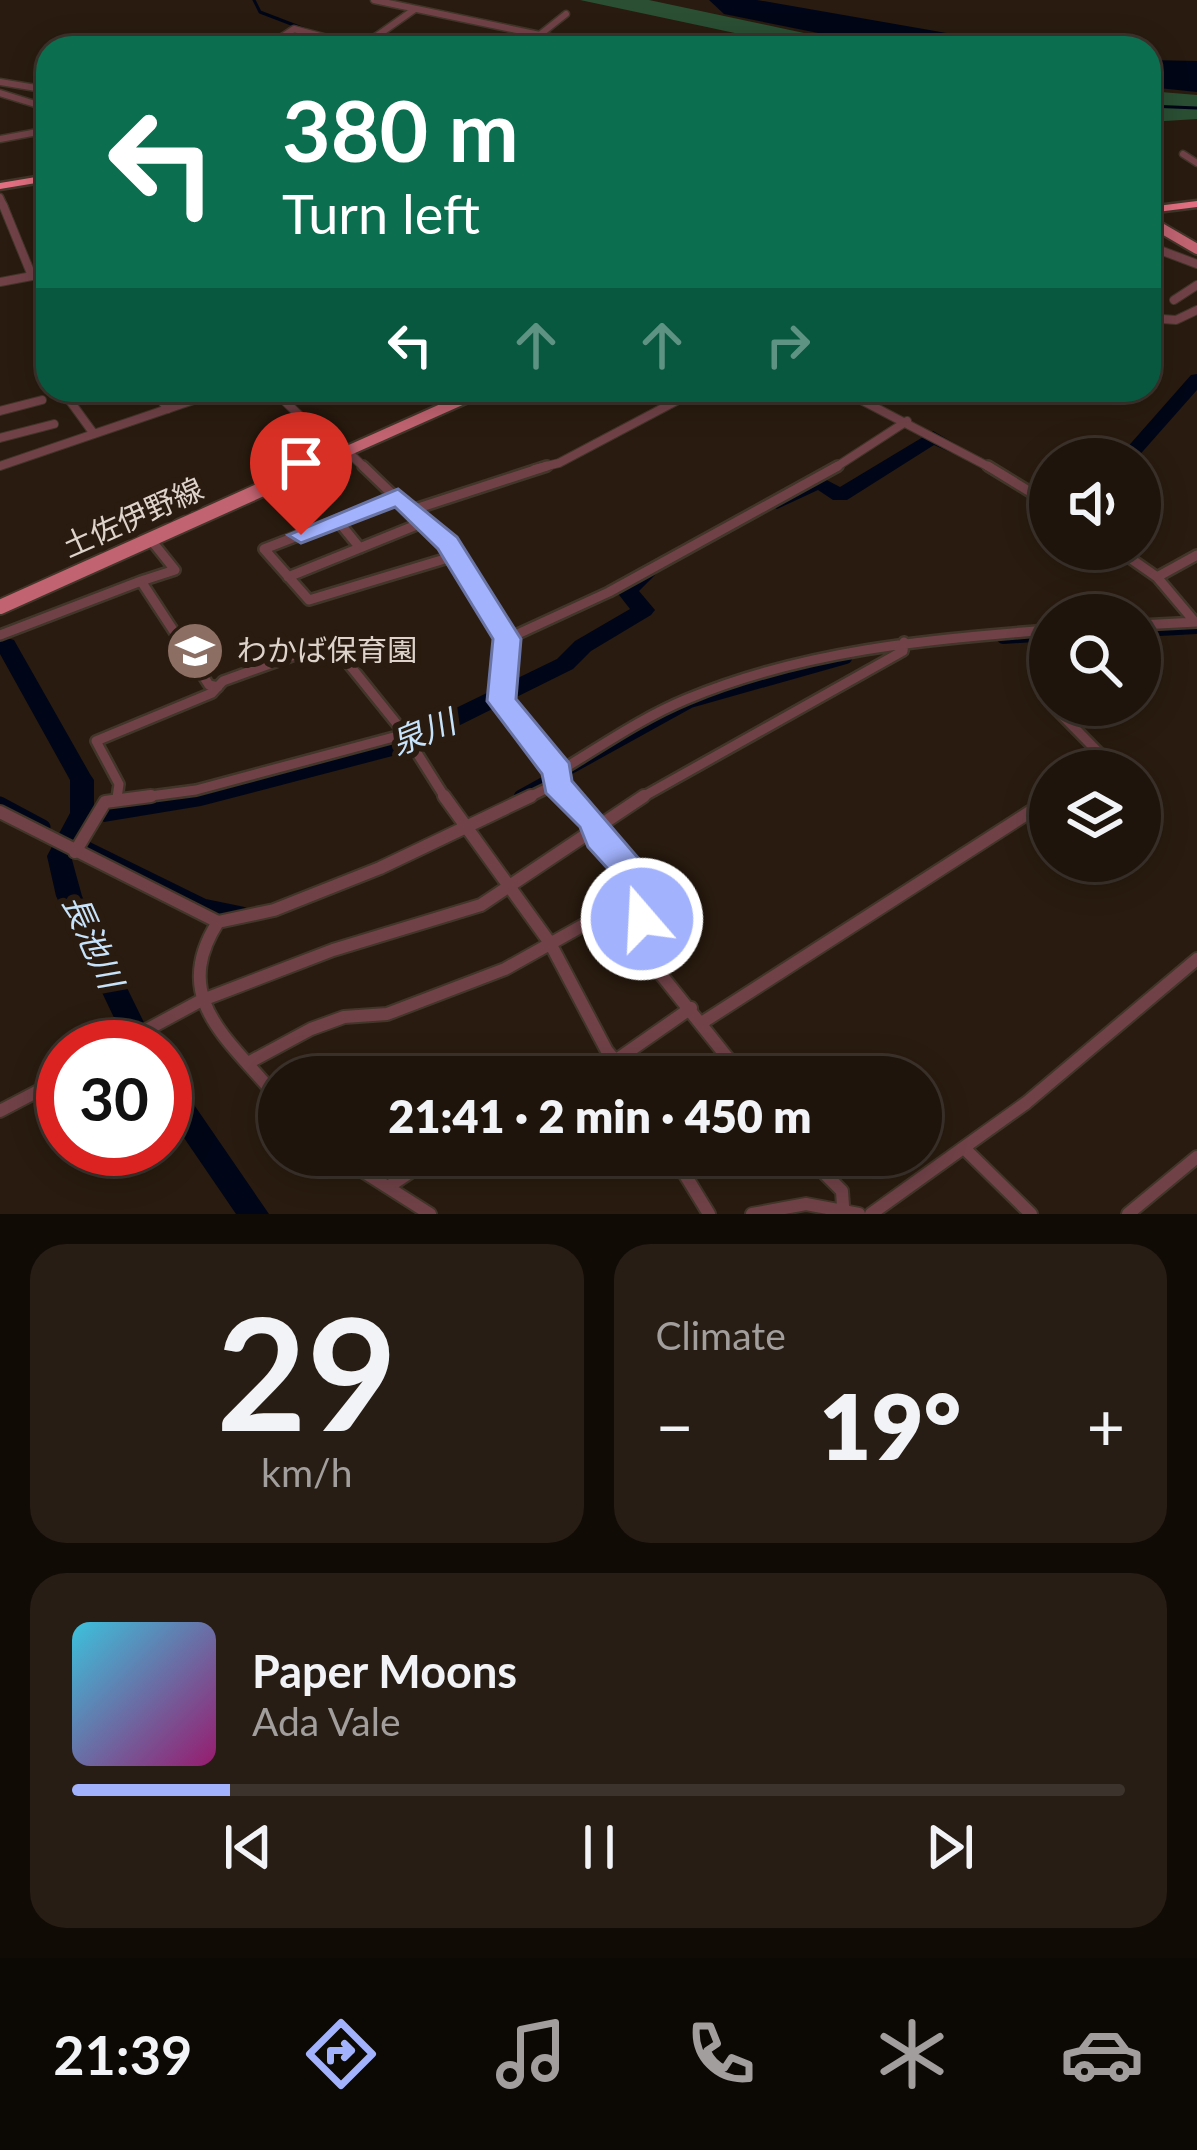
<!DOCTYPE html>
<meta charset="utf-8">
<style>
body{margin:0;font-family:Lato,"Noto Sans JP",sans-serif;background:#271d14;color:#f1f3f6;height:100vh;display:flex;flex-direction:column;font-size:45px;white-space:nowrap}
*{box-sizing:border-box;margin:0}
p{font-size:39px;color:#a19e9d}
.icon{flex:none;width:66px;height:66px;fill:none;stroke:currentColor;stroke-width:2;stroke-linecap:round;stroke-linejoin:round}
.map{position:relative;height:1214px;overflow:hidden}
.drawer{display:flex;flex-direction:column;gap:30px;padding:30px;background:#110b06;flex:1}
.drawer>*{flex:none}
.guide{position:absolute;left:36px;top:36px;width:1125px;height:366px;border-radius:36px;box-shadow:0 6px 30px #0003,0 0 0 3px #3c332c;background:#0b6e4f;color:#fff;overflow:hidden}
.buttons{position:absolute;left:1029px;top:438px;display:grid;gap:24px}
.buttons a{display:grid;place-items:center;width:132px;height:132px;border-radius:50%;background:#1f140b;box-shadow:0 6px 30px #0003,0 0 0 3px #3c332c;font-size:60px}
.speed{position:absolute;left:36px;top:1020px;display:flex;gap:24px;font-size:60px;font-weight:700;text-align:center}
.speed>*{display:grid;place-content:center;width:156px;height:156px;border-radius:50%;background:#1f140b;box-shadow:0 6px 30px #0003,0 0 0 3px #3c332c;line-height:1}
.speed .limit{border:18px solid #d22;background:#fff;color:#111}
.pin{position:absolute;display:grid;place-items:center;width:102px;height:102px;color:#fff;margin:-123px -51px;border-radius:50% 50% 50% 0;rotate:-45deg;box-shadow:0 0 12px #0007}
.pin .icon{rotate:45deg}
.me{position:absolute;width:132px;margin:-66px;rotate:341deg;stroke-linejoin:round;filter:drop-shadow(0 0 9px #0008)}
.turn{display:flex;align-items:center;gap:42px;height:252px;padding:0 48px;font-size:54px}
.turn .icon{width:156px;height:156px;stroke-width:2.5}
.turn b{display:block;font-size:84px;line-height:102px}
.lanes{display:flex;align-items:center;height:114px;padding:0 48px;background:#0003;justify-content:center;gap:60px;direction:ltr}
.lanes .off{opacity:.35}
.big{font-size:90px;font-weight:800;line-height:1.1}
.drawer .tile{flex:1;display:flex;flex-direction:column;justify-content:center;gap:18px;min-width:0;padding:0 42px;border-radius:36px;background:#271d14}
.drawer .dial{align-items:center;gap:0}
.dial b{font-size:156px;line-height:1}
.song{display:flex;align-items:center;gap:36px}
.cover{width:144px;height:144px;border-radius:18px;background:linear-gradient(135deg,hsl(190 70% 55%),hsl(320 70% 35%))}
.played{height:12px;border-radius:6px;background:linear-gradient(90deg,#a2b2fd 15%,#3c332c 15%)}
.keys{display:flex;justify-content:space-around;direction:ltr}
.heat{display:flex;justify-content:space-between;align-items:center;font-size:66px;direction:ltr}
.drawer .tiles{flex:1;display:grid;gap:30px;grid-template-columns:1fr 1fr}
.tile:last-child{grid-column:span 2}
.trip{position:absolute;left:258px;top:1056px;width:684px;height:120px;border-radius:60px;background:#1f140b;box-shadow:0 6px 30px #0003,0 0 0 3px #3c332c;font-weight:800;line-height:120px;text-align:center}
.tab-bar{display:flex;height:192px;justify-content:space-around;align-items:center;background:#0c0804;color:#a19e9d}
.tab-bar .icon{width:84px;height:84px}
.tab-bar .active{color:#a2b2fd}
.tab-bar b{font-size:54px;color:#f1f3f6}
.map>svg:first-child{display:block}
.green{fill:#2a4f33}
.water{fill:#000617}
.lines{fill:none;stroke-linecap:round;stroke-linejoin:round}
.stream{stroke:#000617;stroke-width:3}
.canal-far1{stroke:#000617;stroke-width:12}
.canal{stroke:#000617;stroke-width:15}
.river{fill:#000617;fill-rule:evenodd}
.street-far3-casing{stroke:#423529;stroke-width:9}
.street-far2-casing{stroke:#423529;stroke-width:10}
.street-far1-casing{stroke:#423529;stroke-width:14}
.street-casing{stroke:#423529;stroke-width:16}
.primary-far1-casing{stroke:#423529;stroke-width:14}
.primary-casing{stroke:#423529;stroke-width:18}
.highway-casing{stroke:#423529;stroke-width:5}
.street-far3{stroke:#704248;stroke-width:6}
.street-far2{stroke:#704248;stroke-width:8}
.street-far1{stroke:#704248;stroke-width:9}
.street{stroke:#704248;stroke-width:12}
.primary-far1{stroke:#c16371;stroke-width:10}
.primary{stroke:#c16371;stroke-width:14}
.highway{fill:#e16f81;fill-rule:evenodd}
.route{fill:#a2b2fd;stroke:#6974a4;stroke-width:3}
.labels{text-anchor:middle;stroke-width:12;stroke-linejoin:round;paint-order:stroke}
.street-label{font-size:30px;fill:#ddd3cb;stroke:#291b0f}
.poi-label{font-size:30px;fill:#ddd3cb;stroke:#291b0f;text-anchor:start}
.water-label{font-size:33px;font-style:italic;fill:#c6e3fb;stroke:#291b0f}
</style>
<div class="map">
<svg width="1197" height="1214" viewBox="0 0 1197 1214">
<rect width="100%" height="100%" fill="#291b0f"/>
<path class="green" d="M580,0H649L874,48H765L763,39Z
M1149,91L1197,95V119L1149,122Z"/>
<path class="water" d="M709,0H757L1032,48H893L724,14Z
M1149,60L1197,61V92L1149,87Z"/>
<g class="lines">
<path class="stream" d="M254,0L260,12L307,30
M328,35L374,48
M1149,106L1197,108"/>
<path class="canal-far1" d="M1140,631L1197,628
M1003,638L1050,635
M520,796L690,702L846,658"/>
<path class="canal" d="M0,804L43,827
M87,849L203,906L242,914"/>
<path class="river" d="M1197,374V390L1136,459H1117L1191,375Z
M933,431L961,447L952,453L934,445L847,500H833L818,490L777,509L767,503L819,476L840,487Z
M648,565L658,572L639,591L655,610L651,615L591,651L573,669L404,753L201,806L104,822L93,815L71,856L82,896L156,1047H128L56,896L47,856L70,813V780L0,654V636L14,640L90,774L94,780V809L104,804L201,788L390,740L557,659L575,641L630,609L616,591L641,567Z
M165,1073L175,1077L269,1214H236L165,1110Z"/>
<defs>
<path id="street-far3" d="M374,0L602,48
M265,48L294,29L361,47L415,9
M523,48L566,14
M0,82L48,90
M0,93L48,108
M0,139L48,130
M1183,154L1197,163
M0,197L5,208"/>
<path id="street-far2" d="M3,205L32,276
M1149,246L1197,264
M0,282L48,273
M1174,300L1197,285
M1149,318L1176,320L1197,310
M62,390L94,434
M153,390L168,409
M273,390L341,455
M842,390L993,469
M0,411L42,400
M0,438L54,424
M348,452L366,469
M0,466L223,390
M535,469L559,463L697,390
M833,469L907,421"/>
<path id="street-far1" d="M363,466L463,562L509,648L501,701L558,772L556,784L570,799
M988,466L1050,504
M398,497L264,549L309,600L458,555
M412,510L547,466
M338,521L360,548
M1117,549L1157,577L1195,622
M288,577L424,522
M1157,577L1197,555
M141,581L175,570L151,540
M1140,625L1197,622
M0,635L141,581L209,685L218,687
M507,639L609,592L838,466
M1050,690L1043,694L1050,703
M1052,705L1112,766L1109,771
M558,772C600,747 641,718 687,699C802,651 927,639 1050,630
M117,798L119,784L96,741L212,693L223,681L331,642L405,734L446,799
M128,799L196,790L405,734
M525,799L556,784
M639,799L903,651L904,642"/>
<path id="street" d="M444,796L550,943L607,1051L629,1077
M0,812L218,922L274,910L380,868L531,796
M75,852L105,802L151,796
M639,894L651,962L743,1077
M218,922C168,1000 231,1040 279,1100
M703,1022L1050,799
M115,1047L200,1001L333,950L481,905L644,796
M248,1063L311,1029L344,1017L387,1014L505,969L639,894L615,852L568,796
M592,1077L691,1008
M0,1111L63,1078
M965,1149L1031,1214
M337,1155L430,1214
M463,1155H486
M673,1155L709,1214
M806,1155L842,1191L843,1206
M388,1187L436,1155
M752,1214L806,1204L859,1214
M871,1214L1026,1103L1197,959
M1128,1214L1197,1157"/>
<path id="primary-far1" d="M1149,221L1197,249
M307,469L484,390"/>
<path id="primary" d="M0,607L314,466"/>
<path id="highway" d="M48,175V181L0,189V183Z
M1197,201V207L1149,213V207Z"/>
</defs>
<use href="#street-far3" class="street-far3-casing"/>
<use href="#street-far2" class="street-far2-casing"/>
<use href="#street-far1" class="street-far1-casing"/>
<use href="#street" class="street-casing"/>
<use href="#primary-far1" class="primary-far1-casing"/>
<use href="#primary" class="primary-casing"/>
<use href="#highway" class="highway-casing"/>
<use href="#street-far3" class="street-far3"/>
<use href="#street-far2" class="street-far2"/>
<use href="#street-far1" class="street-far1"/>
<use href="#street" class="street"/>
<use href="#primary-far1" class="primary-far1"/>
<use href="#primary" class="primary"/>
<use href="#highway" class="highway"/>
</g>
<path class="route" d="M398,489L457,537L521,639L516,699L569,763L572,781L645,866L658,919L654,929H630L618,880L588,847L580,827L546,793L542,774L487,701L493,639L438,549L395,507L301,543L288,535Z"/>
<defs>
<symbol id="school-disc" viewBox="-11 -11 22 22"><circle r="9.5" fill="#8d6e63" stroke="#291b0f"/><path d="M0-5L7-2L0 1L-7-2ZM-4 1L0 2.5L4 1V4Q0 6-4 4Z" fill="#fff"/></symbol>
</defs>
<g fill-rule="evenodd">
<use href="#school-disc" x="162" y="618" width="66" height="66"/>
</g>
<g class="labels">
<g class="street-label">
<text transform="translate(133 518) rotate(-24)" y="10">土佐伊野線</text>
</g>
<g class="poi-label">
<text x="237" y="661">わかば保育園</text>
</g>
<g class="water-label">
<text transform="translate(423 732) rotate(-22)" y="12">泉川</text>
<text transform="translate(93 941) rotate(66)" y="12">長池川</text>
</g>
</g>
</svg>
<div class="buttons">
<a><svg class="icon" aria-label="sound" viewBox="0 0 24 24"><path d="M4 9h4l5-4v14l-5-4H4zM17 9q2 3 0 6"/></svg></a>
<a><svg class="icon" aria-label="search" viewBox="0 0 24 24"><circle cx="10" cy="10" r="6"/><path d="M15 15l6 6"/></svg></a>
<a><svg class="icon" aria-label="layers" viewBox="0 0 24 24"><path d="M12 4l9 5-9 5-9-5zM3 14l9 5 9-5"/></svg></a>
</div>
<div class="speed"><div class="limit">30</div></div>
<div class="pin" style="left:301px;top:535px;background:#d93025"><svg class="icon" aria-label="arrive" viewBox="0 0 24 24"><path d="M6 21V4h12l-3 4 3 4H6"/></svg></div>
<svg class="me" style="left:642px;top:919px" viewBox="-20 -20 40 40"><circle r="17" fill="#a2b2fd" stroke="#fff" stroke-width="3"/><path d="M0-11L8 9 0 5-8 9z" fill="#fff"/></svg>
<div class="trip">21:41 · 2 min · 450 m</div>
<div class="guide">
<div class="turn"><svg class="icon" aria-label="left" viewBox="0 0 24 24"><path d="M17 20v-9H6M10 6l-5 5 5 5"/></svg><div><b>380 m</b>Turn left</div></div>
<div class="lanes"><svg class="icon" aria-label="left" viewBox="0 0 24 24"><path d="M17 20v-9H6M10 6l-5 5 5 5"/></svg><svg class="icon off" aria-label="ahead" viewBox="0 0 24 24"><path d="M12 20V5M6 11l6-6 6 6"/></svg><svg class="icon off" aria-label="ahead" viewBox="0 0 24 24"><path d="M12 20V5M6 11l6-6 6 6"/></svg><svg class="icon off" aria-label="right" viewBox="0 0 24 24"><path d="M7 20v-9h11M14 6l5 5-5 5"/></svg></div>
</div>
</div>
<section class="drawer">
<div class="tiles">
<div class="tile dial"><b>29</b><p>km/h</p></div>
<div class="tile"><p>Climate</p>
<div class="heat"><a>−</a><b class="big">19°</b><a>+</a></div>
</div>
<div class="tile">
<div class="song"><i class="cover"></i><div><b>Paper Moons</b><p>Ada Vale</p></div></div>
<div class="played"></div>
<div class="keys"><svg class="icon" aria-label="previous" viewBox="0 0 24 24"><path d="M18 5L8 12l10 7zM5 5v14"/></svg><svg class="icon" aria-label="pause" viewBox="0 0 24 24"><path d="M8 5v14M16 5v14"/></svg><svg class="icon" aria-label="next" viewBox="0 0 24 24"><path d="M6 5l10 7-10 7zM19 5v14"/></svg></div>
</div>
</div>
</section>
<nav class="tab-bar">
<b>21:39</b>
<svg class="icon active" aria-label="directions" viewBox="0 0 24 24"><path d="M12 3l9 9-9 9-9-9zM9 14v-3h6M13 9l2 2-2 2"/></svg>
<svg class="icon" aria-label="music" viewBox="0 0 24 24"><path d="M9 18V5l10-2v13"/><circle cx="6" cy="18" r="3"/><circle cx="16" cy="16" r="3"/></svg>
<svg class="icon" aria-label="phone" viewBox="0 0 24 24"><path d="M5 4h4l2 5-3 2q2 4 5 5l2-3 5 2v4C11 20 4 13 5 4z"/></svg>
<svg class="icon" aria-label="climate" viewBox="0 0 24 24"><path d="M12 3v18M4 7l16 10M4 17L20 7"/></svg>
<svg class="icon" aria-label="car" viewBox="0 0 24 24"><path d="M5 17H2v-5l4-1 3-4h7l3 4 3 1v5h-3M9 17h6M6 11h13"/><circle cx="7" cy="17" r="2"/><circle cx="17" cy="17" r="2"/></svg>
</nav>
